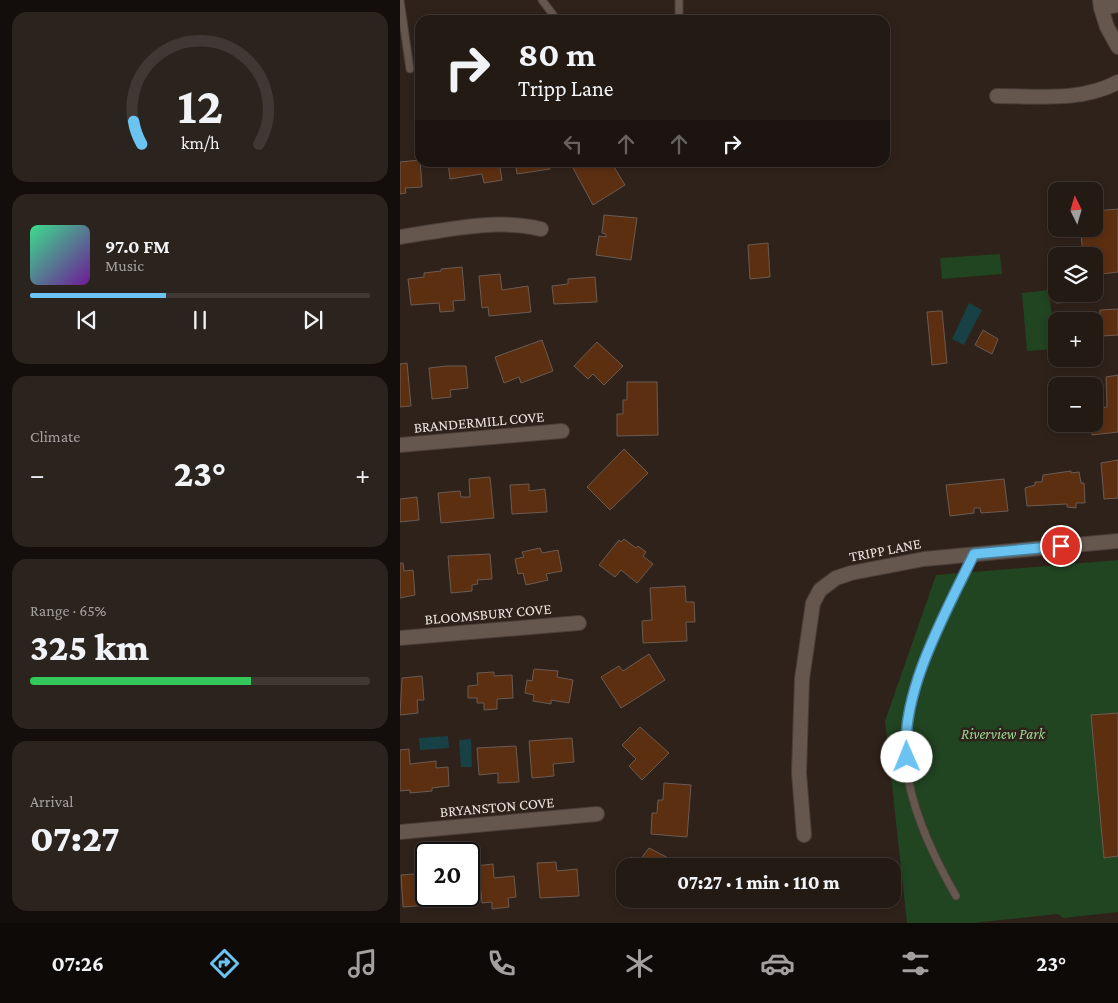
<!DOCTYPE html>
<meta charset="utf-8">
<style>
body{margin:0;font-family:"Crimson Pro",serif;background:#2b231d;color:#f1f3f6;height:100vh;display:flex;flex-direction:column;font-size:19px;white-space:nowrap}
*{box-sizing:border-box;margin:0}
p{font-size:16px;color:#a3a1a0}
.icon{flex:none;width:28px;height:28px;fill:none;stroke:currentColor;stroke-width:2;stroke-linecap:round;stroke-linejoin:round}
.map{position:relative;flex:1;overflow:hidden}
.sheet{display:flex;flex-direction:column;gap:12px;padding:12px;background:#130e0b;width:400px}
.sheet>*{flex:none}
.banner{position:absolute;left:15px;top:15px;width:475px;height:152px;border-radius:15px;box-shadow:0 2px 8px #0003,0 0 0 1px #403834;background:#231a14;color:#f1f3f6;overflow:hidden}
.needle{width:32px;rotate:355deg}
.controls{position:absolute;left:648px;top:182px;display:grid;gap:10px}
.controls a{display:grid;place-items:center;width:55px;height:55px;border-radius:10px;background:#231a14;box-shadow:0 2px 8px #0003,0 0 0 1px #403834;font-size:25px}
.speed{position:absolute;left:15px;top:842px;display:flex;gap:10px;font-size:25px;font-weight:700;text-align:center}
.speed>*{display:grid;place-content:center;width:65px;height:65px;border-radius:50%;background:#231a14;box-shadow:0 2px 8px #0003,0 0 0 1px #403834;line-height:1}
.speed .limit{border:2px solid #111;border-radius:8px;background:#fff;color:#111}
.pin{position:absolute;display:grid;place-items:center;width:42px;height:42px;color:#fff;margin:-21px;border:2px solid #fff;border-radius:50%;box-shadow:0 1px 5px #0007}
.me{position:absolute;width:55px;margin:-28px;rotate:359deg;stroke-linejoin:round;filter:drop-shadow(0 0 4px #0008)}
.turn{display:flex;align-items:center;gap:18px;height:105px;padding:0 20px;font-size:22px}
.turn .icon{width:65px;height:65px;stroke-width:2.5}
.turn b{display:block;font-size:35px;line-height:42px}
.lanes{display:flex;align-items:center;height:48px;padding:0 20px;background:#0003;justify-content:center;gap:25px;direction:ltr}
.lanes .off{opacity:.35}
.big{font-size:38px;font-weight:800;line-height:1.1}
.sheet .widget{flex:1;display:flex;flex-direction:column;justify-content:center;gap:8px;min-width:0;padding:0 18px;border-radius:15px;background:#2b231d}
.sheet .dial{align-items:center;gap:0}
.dial svg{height:130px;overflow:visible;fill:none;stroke:#403834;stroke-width:7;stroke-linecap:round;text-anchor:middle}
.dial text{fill:#f1f3f6;stroke:none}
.song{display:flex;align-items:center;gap:15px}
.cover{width:60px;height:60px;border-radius:8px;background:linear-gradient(135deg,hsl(150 70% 55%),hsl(280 70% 35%))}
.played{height:5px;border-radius:2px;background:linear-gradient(90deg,#6bc3f2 40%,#403834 40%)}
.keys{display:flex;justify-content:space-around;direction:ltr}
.heat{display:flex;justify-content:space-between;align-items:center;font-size:28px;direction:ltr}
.charge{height:8px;border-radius:4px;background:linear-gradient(90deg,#34c759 65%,#403834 0)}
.trip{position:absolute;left:216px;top:858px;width:285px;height:50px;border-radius:15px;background:#231a14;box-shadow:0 2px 8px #0003,0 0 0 1px #403834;font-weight:800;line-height:50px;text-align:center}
.tabs{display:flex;height:80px;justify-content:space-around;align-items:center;background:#0e0a08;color:#a3a1a0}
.tabs .icon{width:35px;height:35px}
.tabs .current{color:#6bc3f2}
.tabs b{font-size:22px;color:#f1f3f6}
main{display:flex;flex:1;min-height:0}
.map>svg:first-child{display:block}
.green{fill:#214421}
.water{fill:#174145}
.building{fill:#5d2f11;stroke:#6a5b52}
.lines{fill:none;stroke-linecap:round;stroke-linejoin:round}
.service-casing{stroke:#4a3f39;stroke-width:9}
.minor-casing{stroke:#4a3f39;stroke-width:16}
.tertiary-casing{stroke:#4a3f39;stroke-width:16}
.service{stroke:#66574e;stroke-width:7}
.minor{stroke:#66574e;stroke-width:14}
.tertiary{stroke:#66574e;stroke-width:14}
.route-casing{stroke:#467f9d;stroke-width:12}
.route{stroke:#6bc3f2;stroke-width:9}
.labels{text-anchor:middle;stroke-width:5;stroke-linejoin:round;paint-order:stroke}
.street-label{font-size:15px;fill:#ede4df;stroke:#2f221a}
.park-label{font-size:15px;font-style:italic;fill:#9ad898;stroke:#2f221a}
</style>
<main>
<section class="sheet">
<div class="widget dial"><svg viewBox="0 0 100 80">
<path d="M14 69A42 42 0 1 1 86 69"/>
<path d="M14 69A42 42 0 0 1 9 55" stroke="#6bc3f2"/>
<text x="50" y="56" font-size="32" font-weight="700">12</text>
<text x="50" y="72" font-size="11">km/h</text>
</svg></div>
<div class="widget">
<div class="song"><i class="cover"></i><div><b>97.0 FM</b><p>Music</p></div></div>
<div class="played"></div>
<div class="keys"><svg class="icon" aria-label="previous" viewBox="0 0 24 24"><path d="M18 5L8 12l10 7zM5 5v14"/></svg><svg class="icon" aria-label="pause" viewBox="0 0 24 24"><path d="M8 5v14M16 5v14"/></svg><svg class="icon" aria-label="next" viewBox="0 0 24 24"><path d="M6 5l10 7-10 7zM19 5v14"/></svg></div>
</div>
<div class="widget"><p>Climate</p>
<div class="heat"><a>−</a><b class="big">23°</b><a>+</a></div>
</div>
<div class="widget"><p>Range · 65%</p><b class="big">325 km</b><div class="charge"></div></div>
<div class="widget"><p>Arrival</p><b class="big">07:27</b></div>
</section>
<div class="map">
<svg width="718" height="923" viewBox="0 0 718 923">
<rect width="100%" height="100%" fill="#2f221a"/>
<path class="green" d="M600,254L602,274L542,279L540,258Z
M649,290L655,349L627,351L622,293Z
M718,560V912L663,918L658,914L573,923H507L485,721L536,575Z"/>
<path class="water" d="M569,303L582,310L564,345L552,339Z
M48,736L49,748L20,750L19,738Z
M71,739L72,767H61L59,740Z"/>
<path class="building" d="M20,160L22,187L5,188L6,193L0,194V162Z
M48,162H99L102,180L84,183L82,174L50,179Z
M115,162H156V164L149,165L150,169L117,174Z
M182,162H211L225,185L193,205L173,168Z
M718,209V272L694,275V256H683L681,234L674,235V229H694V211Z
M204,215L237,218L231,260L196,255L199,236L206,237V234L202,233Z
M368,243L370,277L350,279L348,245Z
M62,267L65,300L53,301L54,311L40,312L39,303L11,305L8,279L24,277V273L41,271V269Z
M100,274L102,290L128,286L131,312L89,316L88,307L82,308L79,276Z
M195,277L197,302L154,304L152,286L168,284V279Z
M656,284V294H686L687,301L656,303L654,285Z
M718,309V335L701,336L700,310Z
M539,311H542L547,363L532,365L527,312Z
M583,330L598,339L592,354L575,345Z
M694,337L697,357H694Z
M142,340L153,371L121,383L119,377L104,383L95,357Z
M197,342L223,366L204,385L193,374L188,379L174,366Z
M7,363L11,406L0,407V364Z
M47,366H66L68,388L50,390L51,397L32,399L29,368Z
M718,375V432L692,435L691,424H694V409L707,407L706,377Z
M227,382H257L258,435L217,436V414H223V400H227Z
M224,449L248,473L210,510L187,487Z
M718,460V498L704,499L701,463Z
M671,471V473L679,472L681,483H684L685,503H676V508L667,507V504L627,506L625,488L635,485V482H642L643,475Z
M90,477L94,518L41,523L38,493L60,491L61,497H70L69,479Z
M604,479L608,511L581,513L580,508H574V513L550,516L546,485Z
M129,484V491L145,489L147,512L112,514L110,485Z
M17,497L19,520L0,522V499Z
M224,539L236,548L238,546L246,552L243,556L253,564L237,583L221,570L215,577L199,565L219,540L221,542Z
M140,548L142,553L158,550L162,571L146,574L148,580L126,585L123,573L118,574L115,559L124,557L122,552Z
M90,554L92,579L77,580L78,584L72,585V591L51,593L48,556Z
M0,563H3L4,571L13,570L15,595L0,598Z
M285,586L286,602H294L295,622H286L287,641L243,643L242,621L252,620L250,588Z
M249,654L265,680L221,708L201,677L219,666L223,671Z
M134,669L158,671L157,677L173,680L169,703L151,700V704L133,701L134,695L125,693L127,680L132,681Z
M94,672V676L112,675L113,698L97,699V709L84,710V703H77V698H68V686L78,685L77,673Z
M22,676L24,700H17L18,713L0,715L2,678Z
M718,713V856L704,858L691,715Z
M240,727L269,753L242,780L229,766L236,759L222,745Z
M172,738L174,762L153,764L154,776L132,778L129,741Z
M116,746L119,782L98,783V773L79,775L77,748Z
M9,749L10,764L36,761V768L48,767L49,786L32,788V791L10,793V790L0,791V750Z
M264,783L291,785L287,837L251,834L252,813H257L258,800H263Z
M249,848L276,862L274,866H226L231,857L239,861Z
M156,862L157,871L177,869L179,896L140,898L137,863Z
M93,864L94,878L114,876L116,897L108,898L109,907L92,909V902L82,903L81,892H77L75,866Z
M225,868V887L218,884Z
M26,873V896H57L41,898V904L3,907L1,875Z"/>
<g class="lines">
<defs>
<path id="service" d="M0,0L10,69
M142,0L157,20
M279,20V0
M556,896C526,844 494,774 508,712C521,657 550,605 573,554"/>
<path id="minor" d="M701,8L707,27L718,47
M597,96C638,96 681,102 718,82
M0,237C47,230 94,218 141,229
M0,445L162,431
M0,638L179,623
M0,832L197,814
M404,835L399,773L402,679L413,603L420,590L436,578L451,573L524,559L718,541"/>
<path id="tertiary" d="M700,0L701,8L718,5"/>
</defs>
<use href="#service" class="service-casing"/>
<use href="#minor" class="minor-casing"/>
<use href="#tertiary" class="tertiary-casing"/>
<use href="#service" class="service"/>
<use href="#minor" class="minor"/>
<use href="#tertiary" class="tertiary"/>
</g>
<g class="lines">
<defs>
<path id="route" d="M507,757C499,694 547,610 574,554L661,546"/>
</defs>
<use href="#route" class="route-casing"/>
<use href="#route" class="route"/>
</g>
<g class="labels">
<g class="street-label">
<text transform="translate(79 422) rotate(-5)" y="5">BRANDERMILL COVE</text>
<text transform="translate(485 550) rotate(-11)" y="5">TRIPP LANE</text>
<text transform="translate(88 614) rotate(-5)" y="5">BLOOMSBURY COVE</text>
<text transform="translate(97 807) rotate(-5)" y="5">BRYANSTON COVE</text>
</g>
<g class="park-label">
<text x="603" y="739">Riverview Park</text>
</g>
</g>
</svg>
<div class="controls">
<a><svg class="needle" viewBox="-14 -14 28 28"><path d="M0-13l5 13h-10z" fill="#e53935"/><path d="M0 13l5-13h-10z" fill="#a3a1a0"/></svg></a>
<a><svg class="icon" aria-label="layers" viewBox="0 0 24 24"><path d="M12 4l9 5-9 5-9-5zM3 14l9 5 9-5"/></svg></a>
<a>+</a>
<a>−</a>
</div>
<div class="speed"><div class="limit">20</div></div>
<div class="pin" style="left:661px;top:546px;background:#d93025"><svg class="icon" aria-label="arrive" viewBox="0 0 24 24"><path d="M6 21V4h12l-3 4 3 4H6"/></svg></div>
<svg class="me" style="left:507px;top:757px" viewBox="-20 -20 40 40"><circle r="19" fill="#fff"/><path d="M0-13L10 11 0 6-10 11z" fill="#6bc3f2"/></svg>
<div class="trip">07:27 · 1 min · 110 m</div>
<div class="banner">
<div class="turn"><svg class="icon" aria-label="right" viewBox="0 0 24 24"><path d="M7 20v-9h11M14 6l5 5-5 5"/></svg><div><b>80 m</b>Tripp Lane</div></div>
<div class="lanes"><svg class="icon off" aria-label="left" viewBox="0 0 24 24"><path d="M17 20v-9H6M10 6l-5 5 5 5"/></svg><svg class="icon off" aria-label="ahead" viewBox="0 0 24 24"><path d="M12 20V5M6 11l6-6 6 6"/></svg><svg class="icon off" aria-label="ahead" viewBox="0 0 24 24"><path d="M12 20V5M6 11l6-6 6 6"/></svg><svg class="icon" aria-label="right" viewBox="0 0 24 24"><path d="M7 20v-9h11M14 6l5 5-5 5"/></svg></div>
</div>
</div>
</main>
<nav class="tabs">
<b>07:26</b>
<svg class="icon current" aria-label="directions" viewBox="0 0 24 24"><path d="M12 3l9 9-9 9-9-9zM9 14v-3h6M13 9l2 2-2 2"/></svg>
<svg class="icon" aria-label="music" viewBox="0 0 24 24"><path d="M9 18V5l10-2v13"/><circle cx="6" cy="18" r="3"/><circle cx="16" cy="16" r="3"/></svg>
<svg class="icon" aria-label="phone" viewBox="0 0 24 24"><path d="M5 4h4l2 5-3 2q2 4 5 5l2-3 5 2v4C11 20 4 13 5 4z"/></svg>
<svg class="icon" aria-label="climate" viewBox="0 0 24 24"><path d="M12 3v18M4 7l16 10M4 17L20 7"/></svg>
<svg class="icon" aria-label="car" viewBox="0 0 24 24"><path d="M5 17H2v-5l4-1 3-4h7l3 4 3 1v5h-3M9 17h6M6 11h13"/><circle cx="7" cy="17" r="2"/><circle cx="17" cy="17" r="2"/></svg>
<svg class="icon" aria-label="filters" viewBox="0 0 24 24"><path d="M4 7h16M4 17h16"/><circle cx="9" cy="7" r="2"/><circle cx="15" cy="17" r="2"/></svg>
<b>23°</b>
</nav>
